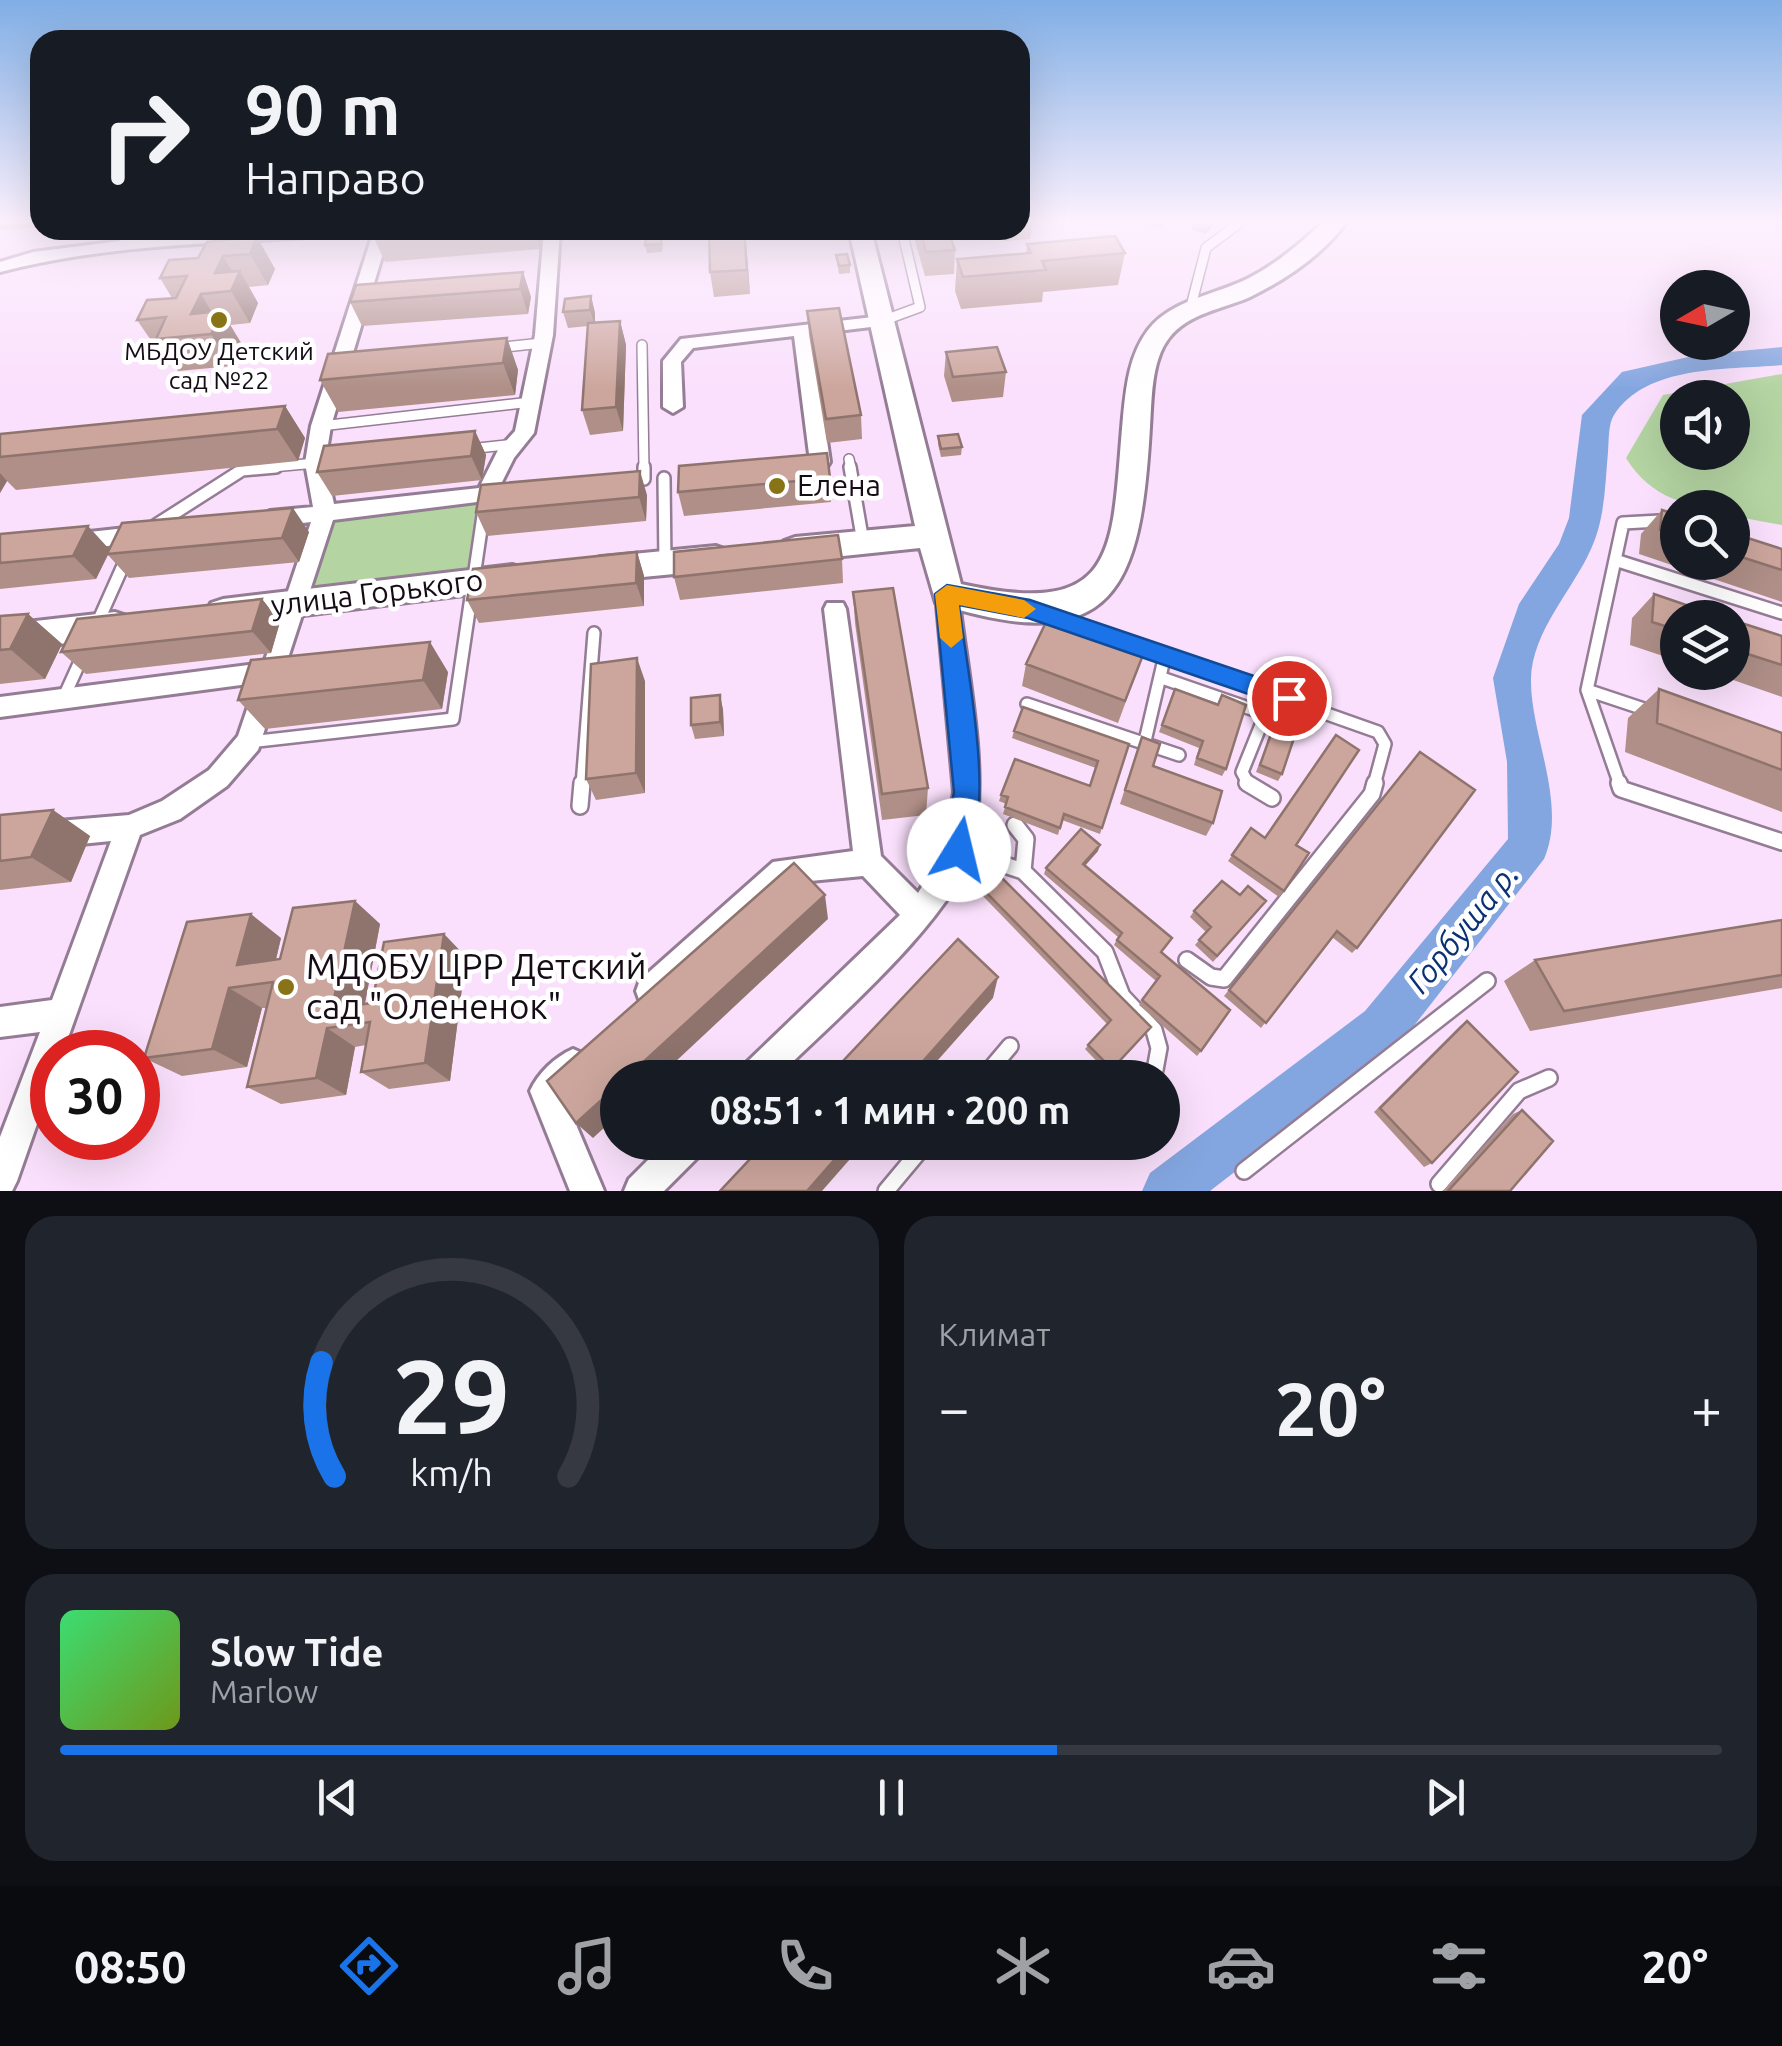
<!DOCTYPE html>
<html lang="ru">
<meta charset="utf-8">
<style>
body{margin:0;font-family:Ubuntu,sans-serif;background:#20242c;color:#f1f3f6;height:100vh;display:flex;flex-direction:column;font-size:38px;white-space:nowrap}
*{box-sizing:border-box;margin:0}
p{font-size:32px;color:#9ea1a6}
.icon{flex:none;width:55px;height:55px;fill:none;stroke:currentColor;stroke-width:2;stroke-linecap:round;stroke-linejoin:round}
.map{position:relative;height:1191px;overflow:hidden}
.drawer{display:flex;flex-direction:column;gap:25px;padding:25px;background:#0d0f14;flex:1}
.drawer>*{flex:none}
.guide{position:absolute;left:30px;top:30px;width:1000px;height:210px;border-radius:30px;box-shadow:0 10px 40px #0002;background:#171b24;color:#f1f3f6;overflow:hidden}
.needle{width:65px;rotate:261deg}
.controls{position:absolute;left:1660px;top:270px;display:grid;gap:20px}
.controls a{display:grid;place-items:center;width:90px;height:90px;border-radius:50%;background:#171b24;box-shadow:0 10px 40px #0002;font-size:50px}
.speed{position:absolute;left:30px;top:1030px;display:flex;gap:20px;font-size:50px;font-weight:700;text-align:center}
.speed>*{display:grid;place-content:center;width:130px;height:130px;border-radius:50%;background:#171b24;box-shadow:0 10px 40px #0002;line-height:1}
.speed .limit{border:15px solid #d22;background:#fff;color:#111}
.pin{position:absolute;display:grid;place-items:center;width:85px;height:85px;color:#fff;margin:-42px;border:5px solid #fff;border-radius:50%;box-shadow:0 2px 10px #0007}
.me{position:absolute;width:110px;margin:-55px;rotate:9deg;stroke-linejoin:round;filter:drop-shadow(0 0 8px #0008)}
.turn{display:flex;align-items:center;gap:35px;height:210px;padding:0 50px;font-size:45px}
.turn .icon{width:130px;height:130px;stroke-width:2.5}
.turn b{display:block;font-size:70px;line-height:85px}
.big{font-size:75px;font-weight:700;line-height:1.1}
.drawer .widget{flex:1;display:flex;flex-direction:column;justify-content:center;gap:15px;min-width:0;padding:0 35px;border-radius:30px;background:#20242c}
.drawer .dial{align-items:center;gap:0}
.dial svg{height:260px;overflow:visible;fill:none;stroke:#363941;stroke-width:7;stroke-linecap:round;text-anchor:middle}
.dial text{fill:#f1f3f6;stroke:none}
.song{display:flex;align-items:center;gap:30px}
.cover{width:120px;height:120px;border-radius:15px;background:linear-gradient(135deg,hsl(140 70% 55%),hsl(80 70% 35%))}
.played{height:10px;border-radius:5px;background:linear-gradient(90deg,#1a73e8 60%,#363941 60%)}
.keys{display:flex;justify-content:space-around;direction:ltr}
.heat{display:flex;justify-content:space-between;align-items:center;font-size:55px;direction:ltr}
.drawer .tiles{flex:1;display:grid;gap:25px;grid-template-columns:1fr 1fr}
.widget:last-child{grid-column:span 2}
.trip{position:absolute;left:600px;top:1060px;width:580px;height:100px;border-radius:50px;background:#171b24;box-shadow:0 10px 40px #0002;font-weight:700;line-height:100px;text-align:center}
.dock{display:flex;height:160px;justify-content:space-around;align-items:center;background:#090b0e;color:#9ea1a6}
.dock .icon{width:70px;height:70px}
.dock .current{color:#1a73e8}
.dock b{font-size:45px;color:#f1f3f6}
.map>svg:first-child{display:block}
.green{fill:#b4d4a2;fill-rule:evenodd}
.lines{fill:none;stroke-linecap:round;stroke-linejoin:round}
.river{fill:#84a6e0;fill-rule:evenodd}
.lane-far2-casing{stroke:#947c95;stroke-width:12}
.lane-far1-casing{stroke:#947c95;stroke-width:16}
.lane-casing{stroke:#947c95;stroke-width:20}
.street-casing{stroke:#947c95;stroke-width:6}
.secondary-casing{stroke:#947c95;stroke-width:6}
.lane-far2{stroke:#fff;stroke-width:9}
.lane-far1{stroke:#fff;stroke-width:11}
.lane{stroke:#fff;stroke-width:15}
.street{fill:#fff;fill-rule:evenodd}
.secondary{fill:#fff;fill-rule:evenodd}
.wall{fill:#af8f87}
.shaded-wall{fill:#8f746e}
.building{fill:#cca69d;stroke:#8f746e;stroke-width:2.5}
.route{fill:#1a73e8;stroke:#114b97;stroke-width:2.5}
.slow{fill:#f59e0b}
.poi-dot{fill:#887416;stroke:#fff;stroke-width:4}
.labels{text-anchor:middle;stroke-width:9;stroke-linejoin:round;paint-order:stroke}
.far-poi-label{font-size:25px;fill:#150c15;stroke:#fff}
.poi-label{font-size:30px;fill:#150c15;stroke:#fff;text-anchor:start}
.street-label{font-size:30px;fill:#150c15;stroke:#fff}
.water-label{font-size:32px;font-style:italic;fill:#0a3173;stroke:#fff}
.near-poi-label{font-size:35px;fill:#150c15;stroke:#fff;text-anchor:start}
</style>
<div class="map">
<svg width="1782" height="1191" viewBox="0 0 1782 1191">
<rect width="100%" height="100%" fill="#fae0fc"/>
<path class="green" d="M1782,374V525L1733,516L1732,508C1687,508 1651,498 1626,458L1663,395ZM1678,398H1732V452H1678Z
M486,495L473,581L298,603L325,513Z"/>
<g class="lines">
<path class="river" d="M1782,347V365C1728,370 1647,364 1614,415C1608,424 1609,441 1608,452C1605,485 1605,519 1591,549C1573,590 1532,631 1531,679C1530,734 1568,804 1544,859L1399,1045L1210,1191H1142L1150,1173L1365,1011L1508,839L1507,762L1493,678L1519,604L1559,544L1569,518L1582,415L1622,372L1697,355Z"/>
<defs>
<path id="lane-far2" d="M1190,310L1206,248L1239,223
M882,321L920,307L902,230
M642,345L644,469
M495,348L542,343
M321,426L531,402
M469,449L514,444
M849,459L851,469
M250,469L316,463"/>
<path id="lane-far1" d="M644,467V479
M850,467L863,542
M664,478L665,563
M156,525L242,470L276,467
M1615,560L1782,613
M1047,615L1378,732L1385,744L1374,785
M97,624L126,559
M1162,678L1260,712L1263,720L1242,772L1249,785
M1587,690L1650,711
M63,699L83,655
M1027,704L1179,755
M1145,741L1165,655
M250,742L453,719L484,509
M582,785L594,633
M1620,785L1587,690L1623,523L1678,520"/>
<path id="lane" d="M1247,783L1272,798
M1619,783L1621,789L1782,842
M580,806L582,783
M1015,825L1026,839L1023,871
M959,850L1023,871L1105,952L1122,996L1154,1030L1159,1048L1155,1070L1147,1078
M1187,960L1211,977L1224,979L1372,794L1375,783
M983,1078L1010,1046
M1244,1171L1487,981
M1439,1184L1519,1091L1549,1078
M886,1191L927,1142"/>
<path id="street" d="M127,230H143L137,239L274,230H351L343,235C229,243 111,243 0,272V262L33,252L120,241Z
M374,230H390L331,426L325,463L334,504L479,488L498,450L515,431L535,335L544,230H560L553,335L534,433L514,458L493,500L333,520L258,750L227,786L180,819L140,835L63,1052H52V1081L17,1181L12,1191H0V1137L40,1032L0,1037V1007L52,1000L111,841L0,852V826L129,815L162,801L209,770L238,736L256,683L0,717V697L264,663L311,522L270,527L259,519L270,511L313,507L305,463L311,426Z
M882,316L891,321L888,325L812,334L830,462L827,467L820,469L810,462L794,336L693,348L681,362L683,407L673,413L663,407V361L681,339Z
M144,526L155,534L144,542L71,550L60,542L71,534Z
M947,585L955,588L958,594C967,674 989,767 973,846C960,914 827,1027 776,1078H738L742,1067L900,915L863,876L789,883L662,1002L651,1006L640,1002L636,991L640,980L773,862L853,851L824,609L827,603H843L846,609L881,856L918,893L946,847L954,792L936,594L939,588Z
M573,1049L584,1054L589,1065L584,1076L564,1096L604,1191H570L530,1091C538,1073 555,1057 573,1049Z
M666,1142H705L701,1154L664,1191H624L629,1179Z"/>
<path id="secondary" d="M1322,223H1346C1322,255 1285,280 1250,297C1223,309 1188,313 1169,338C1151,361 1152,399 1150,427C1141,587 1116,661 936,603L920,548L795,561L784,557L779,549L784,541L795,537L915,526L849,230H871L961,584C1122,620 1111,549 1123,417C1126,387 1129,355 1148,330C1172,299 1216,295 1249,278C1276,264 1300,244 1322,223Z
M716,546L727,550L732,558L727,566L716,570L601,581L590,578L585,569L590,560L601,557Z
M512,565L523,568L528,577L523,586L512,589L223,625L211,621L207,612L211,603L223,599Z
M115,612L127,616L132,625L127,634L0,653V625Z"/>
</defs>
<use href="#lane-far2" class="lane-far2-casing"/>
<use href="#lane-far1" class="lane-far1-casing"/>
<use href="#lane" class="lane-casing"/>
<use href="#street" class="street-casing"/>
<use href="#secondary" class="secondary-casing"/>
<use href="#lane-far2" class="lane-far2"/>
<use href="#lane-far1" class="lane-far1"/>
<use href="#lane" class="lane"/>
<use href="#street" class="street"/>
<use href="#secondary" class="secondary"/>
</g>
<path class="wall" d="M0,223H40V227L0,230Z
M1020,223H1032L1030,239L1005,241L1001,230H1020Z
M1148,223H1166L1165,227L1148,226Z
M1193,223H1214L1212,227L1205,234L1192,229Z
M136,230H212L140,236Z
M377,230H541V233L540,249L385,262L374,238Z
M912,230H948L955,250L954,274L925,276Z
M257,237L275,269L268,285L249,287L258,303L250,323L230,325L241,343L232,366L178,371L165,352H159L137,320L172,298L160,278L198,258Z
M746,242L750,294L714,297L710,272Z
M663,243L662,252L647,253L645,245Z
M1027,244L1125,253L1118,285L1043,292L1042,302L961,309L955,291L957,259L1026,253Z
M836,255L850,265V273L839,274Z
M523,272L531,297L528,314L362,326L350,302Z
M591,296L595,313V323L620,321L626,345L623,431L590,435L582,410L588,326L568,328L563,312Z
M807,311L861,415L862,439L827,443L809,335Z
M507,338L518,370L515,395L338,412L320,380Z
M946,352L1006,372L1003,397L952,402L944,376Z
M285,406L305,438L298,461L16,490L7,481L0,493V434Z
M475,431L486,455L482,480L332,496L317,472Z
M938,436L962,447L961,455L941,457L938,444Z
M830,478L831,502L684,516L678,492Z
M647,495L646,521L487,536L476,512Z
M1662,510L1678,515V562H1732V533L1782,549V602L1639,554L1641,534Z
M309,532L299,562L129,578L108,555L96,579L0,589V534L110,549Z
M637,552L644,576V606L479,623L467,600Z
M842,559L843,583L680,600L674,577Z
M853,592L928,788L926,815L882,820L855,623Z
M1654,594L1678,618V661L1630,645L1632,618Z
M262,599L280,622L271,653L86,674L61,652Z
M28,614L62,644L45,679L0,684V616Z
M1732,620L1782,636V697L1710,672H1732Z
M1143,655L1118,723L1022,686L1026,664Z
M448,672L442,709L265,729L238,700Z
M645,681V793L596,800L586,779Z
M1175,689L1218,705L1222,695L1226,769L1222,776L1194,765L1199,748L1159,732Z
M1659,689L1782,733V812L1625,752L1628,718Z
M720,695L723,710L724,736L695,739L691,725Z
M1277,717L1282,774L1278,781L1256,772Z
M1014,731L1129,744L1100,834L1062,820L1058,835L1003,814L1006,804L999,801L1001,795L1090,786L1096,768L1012,738Z
M1137,752L1213,823L1206,836L1120,804Z
M1420,752L1357,948L1352,953L1332,937L1261,1028L1224,996Z
M53,810L90,836L71,882L0,890V815Z
M1251,828L1265,838L1296,845L1309,853L1279,897L1228,861Z
M1098,851L1085,866L1172,938L1161,952L1201,1051L1197,1056L1139,1005L1156,981L1114,945L1118,937L1044,874L1046,868Z
M979,885L1147,1032L1109,1074L1085,1049L1107,1024L978,891Z
M1240,895L1266,901L1213,962L1195,945L1206,932L1190,917L1194,911Z
M355,901L380,924L365,1004L372,1003L444,934L466,957L450,1081L389,1089L361,1072L366,1045L355,1047L346,1095L281,1104L247,1087L267,1008H262L247,1067L182,1076L144,1058L281,938L276,960L280,959Z
M1782,920V988L1530,1031L1504,981L1535,960Z
M1467,1021L1432,1163L1424,1167L1374,1112L1460,1026Z
M1522,1110L1510,1191H1443L1513,1114Z"/>
<path class="shaded-wall" d="M1211,223H1214L1212,227L1205,234L1207,226Z
M534,230H541L540,249Z
M745,230L746,242L750,294L747,270Z
M257,237L275,269L268,285L250,254Z
M223,256L237,279L240,271L258,303L250,323L231,291L215,273Z
M523,272L531,297L528,314L520,289Z
M201,294L217,321L222,311L241,343L232,366L211,334L191,314Z
M591,296L595,313V326L590,310Z
M620,321L626,345L623,431L616,407Z
M507,338L518,370L515,395L503,363Z
M285,406L305,438L298,461L277,429Z
M475,431L486,455L482,480L471,456Z
M640,471L647,495L646,521L639,497Z
M0,473L7,481L0,493Z
M293,508L309,532L299,562L282,538Z
M88,526L110,550L96,579L73,556Z
M637,552L644,576V606L636,583Z
M262,599L280,622L271,653L252,631Z
M28,614L62,644L45,679L10,649Z
M430,642L448,672L442,709L423,680Z
M637,658L645,681V793L636,773Z
M720,695L723,710L724,736L720,722Z
M53,810L90,836L71,882L31,857Z
M1100,845L1098,851L1080,871L1083,864Z
M825,895L828,919L658,1078H626Z
M355,901L380,924L361,1023L332,1008Z
M251,914L281,938L270,983L237,965Z
M444,934L466,957L450,1081L425,1063Z
M998,977L993,998L922,1078H908Z
M229,988L262,1008L247,1067L212,1049Z
M327,1028L355,1047L346,1095L316,1078Z
M618,1085V1115L593,1138L576,1123Z
M850,1142H865L822,1191H807Z"/>
<path class="building" d="M377,230H472L374,238Z
M709,230H744L747,270L710,272Z
M920,230H948L955,250L926,252Z
M662,235L661,244L645,245L646,236Z
M1115,236L1125,253L1042,261L1046,270L963,277L957,259L1031,253L1027,244Z
M257,237L250,254L223,256L215,273L240,271L231,291L201,294L191,314L222,311L211,334L156,339L166,317L137,320L147,300L176,298L187,276L160,278L169,260L198,258L207,242Z
M847,254L850,265L839,266L836,255Z
M523,272L520,289L350,302L356,285Z
M591,296L590,310L563,312L565,299Z
M839,308L861,415L826,419L807,311Z
M620,321L616,407L582,410L588,323Z
M507,338L503,363L320,380L328,354Z
M997,347L1006,372L953,377L946,352Z
M285,406L277,429L0,457V434Z
M475,431L471,456L317,472L324,446Z
M958,434L962,447L941,449L938,436Z
M827,453L830,478L678,492L679,466Z
M640,471L639,497L476,512L481,485Z
M293,508L282,538L107,554L122,523Z
M1662,510L1678,515V536L1660,530Z
M88,526L73,556L0,563V534Z
M1732,533L1782,549V570L1732,554Z
M838,535L842,559L674,577V552Z
M637,552L636,583L467,600L473,569Z
M893,588L928,788L882,794L853,592Z
M1654,594L1724,618H1678V630L1652,622Z
M262,599L252,631L61,652L77,619Z
M28,614L10,649L0,650V616Z
M1047,620L1143,655L1125,701L1026,664Z
M1732,620L1782,636V665L1732,649Z
M430,642L423,680L238,700L251,660Z
M637,658L636,773L586,779L591,664Z
M1175,689L1218,705L1222,695L1246,705L1226,769L1197,758L1203,741L1162,725Z
M1659,689L1782,733V770L1657,723Z
M720,695V722L691,725V698Z
M1023,707L1129,744L1102,828L1064,814L1060,828L1005,807L1008,797L1001,795L1015,759L1090,786L1098,761L1014,731Z
M1277,717L1298,726L1282,774L1260,765Z
M1336,735L1359,750L1296,845L1309,853L1284,891L1232,855L1251,828L1265,838Z
M1142,737L1160,744L1153,766L1222,791L1213,823L1125,790Z
M1420,752L1475,790L1357,948L1337,931L1266,1023L1229,990Z
M53,810L31,857L0,861V815Z
M1081,829L1100,845L1083,864L1172,938L1161,952L1230,1010L1201,1051L1142,1000L1160,976L1117,940L1122,933L1046,868Z
M794,863L825,895L626,1078H618V1085L576,1123L547,1081Z
M995,871L1151,1027L1112,1069L1088,1045L1111,1020L979,885Z
M1222,881L1240,895L1248,886L1266,901L1217,956L1199,940L1211,927L1194,911Z
M355,901L332,1008L372,1003L384,942L444,934L425,1063L361,1072L370,1022L327,1028L316,1078L247,1087L273,982L229,988L212,1049L144,1058L187,922L251,914L237,965L280,959L293,908Z
M1782,920V975L1564,1011L1535,960Z
M958,939L998,977L908,1078H827Z
M1467,1021L1518,1072L1432,1163L1380,1108Z
M1522,1110L1553,1141L1510,1191H1448Z
M766,1142H850L807,1191H720Z"/>
<linearGradient id="sky" x2="0" y2="1"><stop stop-color="#80aee5"/><stop offset="0.57" stop-color="#fdf1fe"/><stop offset="1" stop-color="#fdf1fe" stop-opacity="0"/></linearGradient>
<rect width="1782" height="389" fill="url(#sky)"/>
<path class="route" d="M947,585L1030,600L1298,691L1302,698L1289,708L1028,618L959,605C967,672 995,798 968,859L959,862L949,859L945,850L954,792L935,594Z"/>
<path class="slow" d="M947,585L1024,600L1036,609L1024,618L959,605L963,638L951,648L940,638L935,594Z"/>
<g class="poi-dot">
<circle cx="219" cy="320" r="10"/>
<circle cx="777" cy="486" r="10"/>
<circle cx="286" cy="987" r="10"/>
</g>
<g class="labels">
<g class="far-poi-label">
<text x="219" y="360">МБДОУ Детский<tspan x="219" dy="29">сад №22</tspan></text>
</g>
<g class="poi-label">
<text x="797" y="496">Елена</text>
</g>
<g class="street-label">
<text transform="translate(377 593) rotate(-7)" y="10">улица Горького</text>
</g>
<g class="water-label">
<text transform="translate(1463 928) rotate(-51)" y="11">Горбуша р.</text>
</g>
<g class="near-poi-label">
<text x="306" y="979">МДОБУ ЦРР Детский<tspan x="306" dy="40">сад "Олененок"</tspan></text>
</g>
</g>
</svg>
<div class="controls">
<a><svg class="needle" viewBox="-14 -14 28 28"><path d="M0-13l5 13h-10z" fill="#e53935"/><path d="M0 13l5-13h-10z" fill="#9ea1a6"/></svg></a>
<a><svg class="icon" aria-label="sound" viewBox="0 0 24 24"><path d="M4 9h4l5-4v14l-5-4H4zM17 9q2 3 0 6"/></svg></a>
<a><svg class="icon" aria-label="search" viewBox="0 0 24 24"><circle cx="10" cy="10" r="6"/><path d="M15 15l6 6"/></svg></a>
<a><svg class="icon" aria-label="layers" viewBox="0 0 24 24"><path d="M12 4l9 5-9 5-9-5zM3 14l9 5 9-5"/></svg></a>
</div>
<div class="speed"><div class="limit">30</div></div>
<div class="pin" style="left:1289px;top:698px;background:#d93025"><svg class="icon" aria-label="arrive" viewBox="0 0 24 24"><path d="M6 21V4h12l-3 4 3 4H6"/></svg></div>
<svg class="me" style="left:959px;top:850px" viewBox="-20 -20 40 40"><circle r="19" fill="#fff"/><path d="M0-13L10 11 0 6-10 11z" fill="#1a73e8"/></svg>
<div class="trip">08:51 · 1 мин · 200 m</div>
<div class="guide">
<div class="turn"><svg class="icon" aria-label="right" viewBox="0 0 24 24"><path d="M7 20v-9h11M14 6l5 5-5 5"/></svg><div><b>90 m</b>Направо</div></div>
</div>
</div>
<section class="drawer">
<div class="tiles">
<div class="widget dial"><svg viewBox="0 0 100 80">
<path d="M14 69A42 42 0 1 1 86 69"/>
<path d="M14 69A42 42 0 0 1 10 34" stroke="#1a73e8"/>
<text x="50" y="56" font-size="32" font-weight="700">29</text>
<text x="50" y="72" font-size="11">km/h</text>
</svg></div>
<div class="widget"><p>Климат</p>
<div class="heat"><a>−</a><b class="big">20°</b><a>+</a></div>
</div>
<div class="widget">
<div class="song"><i class="cover"></i><div><b>Slow Tide</b><p>Marlow</p></div></div>
<div class="played"></div>
<div class="keys"><svg class="icon" aria-label="previous" viewBox="0 0 24 24"><path d="M18 5L8 12l10 7zM5 5v14"/></svg><svg class="icon" aria-label="pause" viewBox="0 0 24 24"><path d="M8 5v14M16 5v14"/></svg><svg class="icon" aria-label="next" viewBox="0 0 24 24"><path d="M6 5l10 7-10 7zM19 5v14"/></svg></div>
</div>
</div>
</section>
<nav class="dock">
<b>08:50</b>
<svg class="icon current" aria-label="directions" viewBox="0 0 24 24"><path d="M12 3l9 9-9 9-9-9zM9 14v-3h6M13 9l2 2-2 2"/></svg>
<svg class="icon" aria-label="music" viewBox="0 0 24 24"><path d="M9 18V5l10-2v13"/><circle cx="6" cy="18" r="3"/><circle cx="16" cy="16" r="3"/></svg>
<svg class="icon" aria-label="phone" viewBox="0 0 24 24"><path d="M5 4h4l2 5-3 2q2 4 5 5l2-3 5 2v4C11 20 4 13 5 4z"/></svg>
<svg class="icon" aria-label="climate" viewBox="0 0 24 24"><path d="M12 3v18M4 7l16 10M4 17L20 7"/></svg>
<svg class="icon" aria-label="car" viewBox="0 0 24 24"><path d="M5 17H2v-5l4-1 3-4h7l3 4 3 1v5h-3M9 17h6M6 11h13"/><circle cx="7" cy="17" r="2"/><circle cx="17" cy="17" r="2"/></svg>
<svg class="icon" aria-label="filters" viewBox="0 0 24 24"><path d="M4 7h16M4 17h16"/><circle cx="9" cy="7" r="2"/><circle cx="15" cy="17" r="2"/></svg>
<b>20°</b>
</nav>
